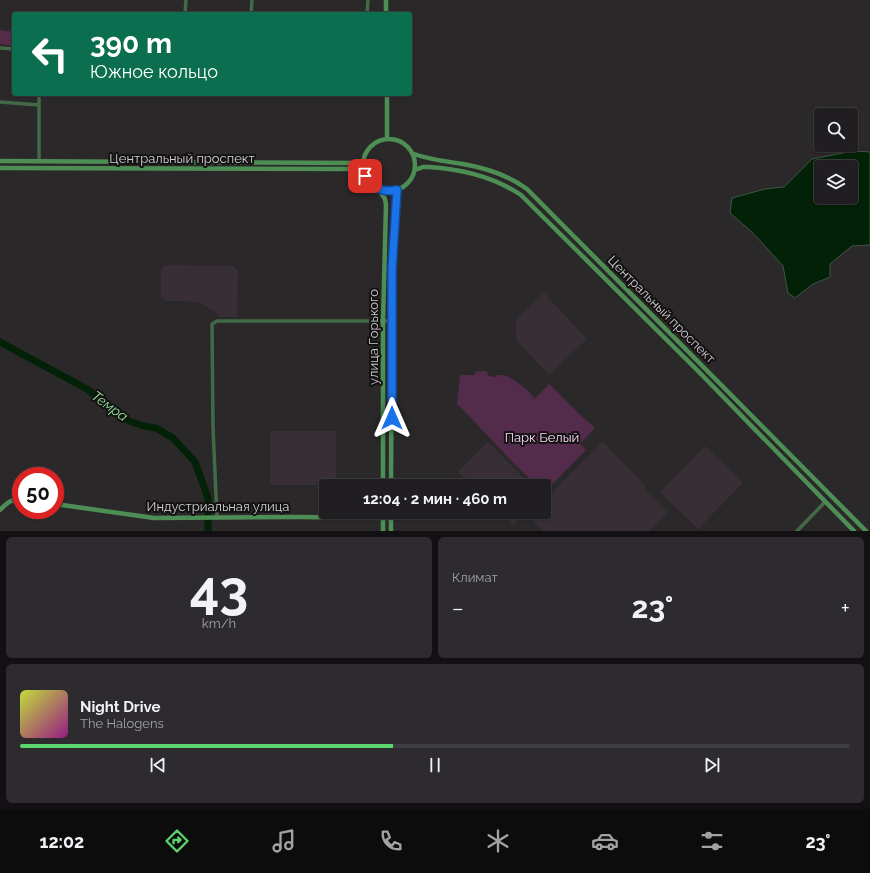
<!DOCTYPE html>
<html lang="ru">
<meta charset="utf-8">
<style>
body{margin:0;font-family:Raleway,sans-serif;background:#2d2b2d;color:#f1f3f6;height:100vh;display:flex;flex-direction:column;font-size:15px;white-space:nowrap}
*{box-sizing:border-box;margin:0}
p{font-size:13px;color:#a2a2a5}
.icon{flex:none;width:22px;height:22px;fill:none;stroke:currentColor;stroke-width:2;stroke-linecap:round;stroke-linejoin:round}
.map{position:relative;height:531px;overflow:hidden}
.panel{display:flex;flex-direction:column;gap:6px;padding:6px;background:#121012;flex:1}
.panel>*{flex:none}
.banner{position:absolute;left:12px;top:12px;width:400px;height:84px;border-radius:4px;box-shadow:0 1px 3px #0004,0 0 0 1px #3d3c3e;background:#0b6e4f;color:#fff;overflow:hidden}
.fabs{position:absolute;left:814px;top:108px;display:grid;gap:8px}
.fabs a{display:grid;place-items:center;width:44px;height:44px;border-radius:4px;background:#201e20;box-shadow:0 1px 3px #0004,0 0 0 1px #3d3c3e;font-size:20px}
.speed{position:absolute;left:12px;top:467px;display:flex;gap:8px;font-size:20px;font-weight:700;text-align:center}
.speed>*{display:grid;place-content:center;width:52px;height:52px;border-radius:50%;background:#201e20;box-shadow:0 1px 3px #0004,0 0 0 1px #3d3c3e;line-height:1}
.speed .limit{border:6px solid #d22;background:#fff;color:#111}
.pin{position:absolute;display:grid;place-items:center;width:34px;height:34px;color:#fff;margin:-17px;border-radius:8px;box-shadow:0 2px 6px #0006}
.me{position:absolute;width:44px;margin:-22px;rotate:0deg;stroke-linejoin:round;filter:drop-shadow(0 0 3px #0008)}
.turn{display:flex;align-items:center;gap:14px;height:84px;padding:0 12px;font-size:18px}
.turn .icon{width:52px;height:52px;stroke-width:2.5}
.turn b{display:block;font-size:28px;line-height:34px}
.big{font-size:30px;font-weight:700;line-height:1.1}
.panel .widget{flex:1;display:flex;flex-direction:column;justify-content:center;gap:6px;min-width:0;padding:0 14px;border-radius:6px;background:#2d2b2d}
.panel .dial{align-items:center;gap:0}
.dial b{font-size:52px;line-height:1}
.song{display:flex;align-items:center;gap:12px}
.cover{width:48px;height:48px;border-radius:6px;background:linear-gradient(135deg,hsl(70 70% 55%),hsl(310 70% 35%))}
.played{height:4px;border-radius:2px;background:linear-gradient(90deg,#5cd56d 45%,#3d3c3e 45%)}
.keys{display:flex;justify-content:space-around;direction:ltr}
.heat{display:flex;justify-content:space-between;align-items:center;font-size:22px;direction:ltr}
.panel .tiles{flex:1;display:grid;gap:6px;grid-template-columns:1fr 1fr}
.widget:last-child{grid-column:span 2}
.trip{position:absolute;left:319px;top:479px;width:232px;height:40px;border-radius:4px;background:#201e20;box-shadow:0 1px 3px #0004,0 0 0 1px #3d3c3e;font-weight:700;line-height:40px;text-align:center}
.tab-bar{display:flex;height:64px;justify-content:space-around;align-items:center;background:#0d0c0d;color:#a2a2a5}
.tab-bar .icon{width:28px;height:28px}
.tab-bar .active{color:#5cd56d}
.tab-bar b{font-size:18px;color:#f1f3f6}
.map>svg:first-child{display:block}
.built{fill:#372f35}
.green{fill:#532b4b}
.water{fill:#022107;stroke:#405644;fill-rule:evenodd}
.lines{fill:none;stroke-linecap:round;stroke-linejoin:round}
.river{stroke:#022107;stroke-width:7}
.street{stroke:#436a46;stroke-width:3.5}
.secondary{stroke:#4d8e54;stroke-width:4.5}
.route-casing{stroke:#114b97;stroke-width:10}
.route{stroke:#1a73e8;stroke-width:7}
.labels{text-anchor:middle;stroke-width:4;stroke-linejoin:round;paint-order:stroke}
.street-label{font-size:13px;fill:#d2d0d2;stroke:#131112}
.park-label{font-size:13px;fill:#fbd8f3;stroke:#131112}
.water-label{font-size:14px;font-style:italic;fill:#90e397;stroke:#131112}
</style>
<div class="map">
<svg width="870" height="531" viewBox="0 0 870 531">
<rect width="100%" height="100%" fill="#2b282a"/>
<path class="built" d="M170,265L233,266L238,271L237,317H219L215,312L203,304L187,301H167L161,297V270L164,266Z
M544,293L587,339L549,375L516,340V320Z
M270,431H336V485H270Z
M488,442L532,486H473L458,472Z
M603,442L646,486L644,489L668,513L649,531H543L528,515L531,512H544V500Z
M705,446L743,483L698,529L660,492Z
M499,512H526L513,525Z"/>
<path class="green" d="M0,30L14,32V46L0,44Z
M482,371H487L488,376L496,377L497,375C499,375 502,375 504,375C511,377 533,392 534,399L549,384L577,412L595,428L580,444L586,450L545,492L544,486H538C509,461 485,431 457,404L460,376L462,375H475V372Z"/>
<path class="water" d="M853,151L870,152V245L852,246L830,264V277L813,284L795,298L788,293L783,266L753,233L730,213L732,198L765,189L784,187L812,159ZM821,167H851V197H821Z"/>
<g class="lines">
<path class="river" d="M0,342L87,389L129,421L144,426L156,428L173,438L195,462L208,498V531"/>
<path class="street" d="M185,14L186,0
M251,14L252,0
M367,14L368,0
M0,48L14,49
M0,102L39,105
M39,161V94
M217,518L213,427L212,324L217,321H392
M797,531L825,502"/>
<path class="secondary" d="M386,14V0
M387,94V138
M363 165a26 26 0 1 1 52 0a26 26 0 1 1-52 0Z
M414,154C430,160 446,161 463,164C486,168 508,175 527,189L866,531
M0,161L363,163
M0,168L363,169
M415,170L423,167H429C462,169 494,177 521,195L700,373L854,531
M379,190L385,199L386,205L383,321V486
M391,486L392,269L397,190
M55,504L154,518L297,517L391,518
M0,510C7,503 11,499 21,499
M383,531V512
M391,531V512"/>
</g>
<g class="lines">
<defs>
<path id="route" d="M365,176C373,188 382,193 397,190L392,269V418"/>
</defs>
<use href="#route" class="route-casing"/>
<use href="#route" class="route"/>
</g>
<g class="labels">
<g class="street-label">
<text x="182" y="163">Центральный проспект</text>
<text transform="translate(662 309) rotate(45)" y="5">Центральный проспект</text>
<text transform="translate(373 337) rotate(-90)" y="5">улица Горького</text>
<text x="218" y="511">Индустриальная улица</text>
</g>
<g class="park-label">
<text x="542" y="442">Парк Белый</text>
</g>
<g class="water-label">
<text transform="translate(110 406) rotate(36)" y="5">Темра</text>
</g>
</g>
</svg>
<div class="fabs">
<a><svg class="icon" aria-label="search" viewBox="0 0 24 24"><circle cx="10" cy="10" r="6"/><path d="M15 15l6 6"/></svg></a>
<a><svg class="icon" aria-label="layers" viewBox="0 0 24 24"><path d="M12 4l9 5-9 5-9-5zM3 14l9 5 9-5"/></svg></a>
</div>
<div class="speed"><div class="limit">50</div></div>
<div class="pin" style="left:365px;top:176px;background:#d93025"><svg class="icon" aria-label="arrive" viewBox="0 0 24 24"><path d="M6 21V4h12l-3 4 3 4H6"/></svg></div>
<svg class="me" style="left:392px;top:418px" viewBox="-20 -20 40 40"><path d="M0-17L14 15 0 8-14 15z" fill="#1a73e8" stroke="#fff" stroke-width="4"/></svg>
<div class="trip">12:04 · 2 мин · 460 m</div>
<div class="banner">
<div class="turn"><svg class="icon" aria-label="left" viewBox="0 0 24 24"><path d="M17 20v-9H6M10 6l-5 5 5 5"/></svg><div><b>390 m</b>Южное кольцо</div></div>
</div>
</div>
<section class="panel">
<div class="tiles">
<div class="widget dial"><b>43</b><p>km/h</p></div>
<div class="widget"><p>Климат</p>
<div class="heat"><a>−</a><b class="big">23°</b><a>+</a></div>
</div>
<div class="widget">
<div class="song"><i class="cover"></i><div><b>Night Drive</b><p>The Halogens</p></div></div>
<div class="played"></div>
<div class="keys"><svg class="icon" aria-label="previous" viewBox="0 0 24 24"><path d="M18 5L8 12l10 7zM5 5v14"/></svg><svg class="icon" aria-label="pause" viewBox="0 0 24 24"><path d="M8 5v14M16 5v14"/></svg><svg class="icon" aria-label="next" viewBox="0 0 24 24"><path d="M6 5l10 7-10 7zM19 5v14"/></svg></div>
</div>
</div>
</section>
<nav class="tab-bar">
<b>12:02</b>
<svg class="icon active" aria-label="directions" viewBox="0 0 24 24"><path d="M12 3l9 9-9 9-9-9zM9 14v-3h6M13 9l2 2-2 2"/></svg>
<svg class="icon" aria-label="music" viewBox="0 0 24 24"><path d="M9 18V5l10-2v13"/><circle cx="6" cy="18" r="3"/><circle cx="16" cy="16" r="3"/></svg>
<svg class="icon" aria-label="phone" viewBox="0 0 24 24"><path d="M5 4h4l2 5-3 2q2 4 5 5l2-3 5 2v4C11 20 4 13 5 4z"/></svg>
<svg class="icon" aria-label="climate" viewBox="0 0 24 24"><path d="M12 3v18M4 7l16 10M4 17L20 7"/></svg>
<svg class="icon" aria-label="car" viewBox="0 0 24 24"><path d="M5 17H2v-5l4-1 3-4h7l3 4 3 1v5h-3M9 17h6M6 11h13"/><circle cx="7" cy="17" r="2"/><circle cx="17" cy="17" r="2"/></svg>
<svg class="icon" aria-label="filters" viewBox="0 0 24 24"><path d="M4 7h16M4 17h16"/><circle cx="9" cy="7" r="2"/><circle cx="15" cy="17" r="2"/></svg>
<b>23°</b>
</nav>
